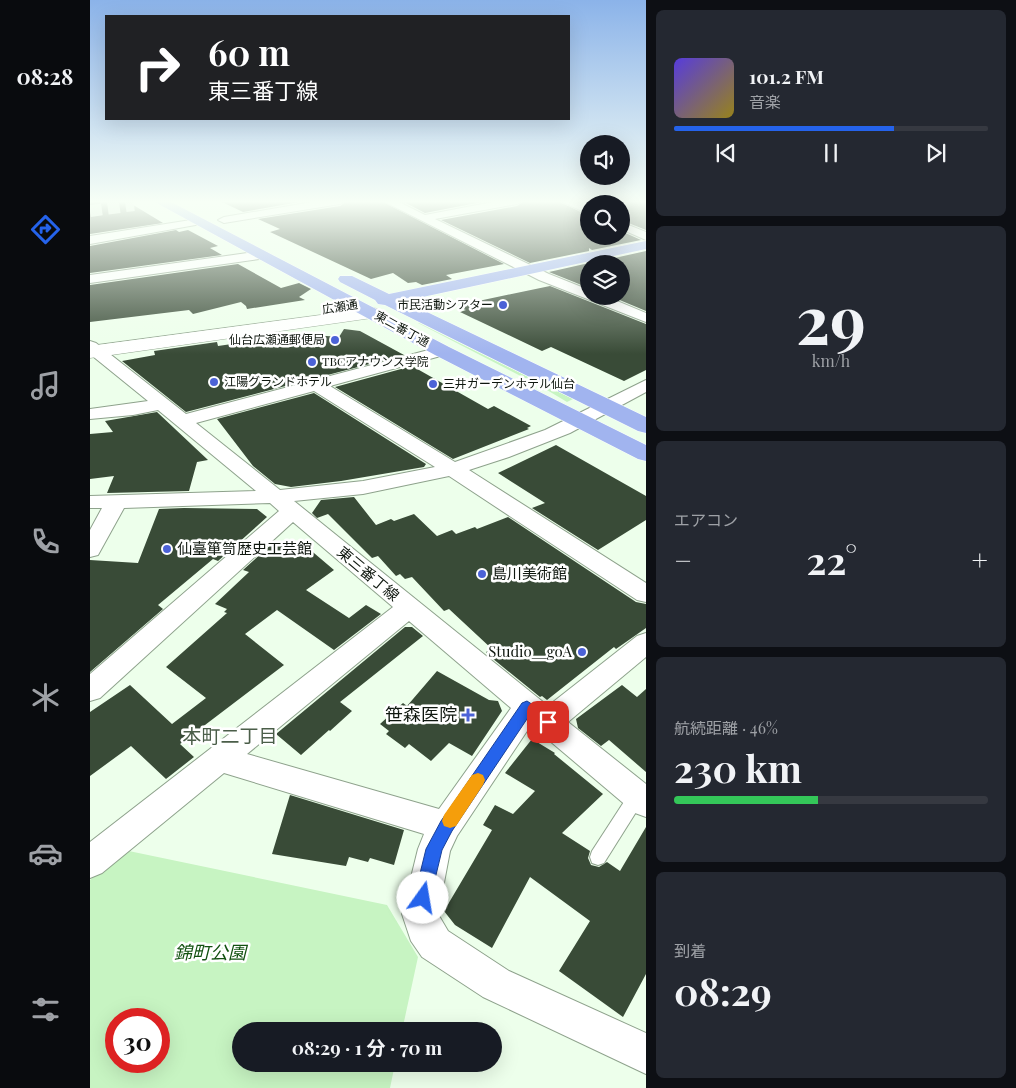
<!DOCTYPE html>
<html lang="ja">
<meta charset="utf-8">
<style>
body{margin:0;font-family:"Playfair Display","Noto Sans JP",serif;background:#242831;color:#f1f3f6;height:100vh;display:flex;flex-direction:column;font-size:19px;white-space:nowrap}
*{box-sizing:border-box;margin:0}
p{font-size:16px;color:#9ea1a6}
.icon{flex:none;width:28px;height:28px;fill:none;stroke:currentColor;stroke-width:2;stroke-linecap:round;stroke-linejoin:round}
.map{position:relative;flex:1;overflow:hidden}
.drawer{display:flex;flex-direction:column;gap:10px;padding:10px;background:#0d0f14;width:370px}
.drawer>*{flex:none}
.banner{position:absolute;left:15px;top:15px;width:465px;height:105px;border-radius:0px;box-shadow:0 5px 20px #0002;background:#202124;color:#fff;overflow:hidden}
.tools{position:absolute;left:490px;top:135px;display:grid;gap:10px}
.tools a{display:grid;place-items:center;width:50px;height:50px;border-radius:50%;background:#171b24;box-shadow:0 5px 20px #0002;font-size:25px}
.speed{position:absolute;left:15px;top:1008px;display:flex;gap:10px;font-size:25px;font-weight:700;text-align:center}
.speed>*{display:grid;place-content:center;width:65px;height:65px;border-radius:50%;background:#171b24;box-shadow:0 5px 20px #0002;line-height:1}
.speed .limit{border:8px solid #d22;background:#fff;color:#111}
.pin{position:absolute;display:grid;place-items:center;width:42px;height:42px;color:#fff;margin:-21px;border-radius:10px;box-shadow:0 2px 8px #0006}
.me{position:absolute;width:55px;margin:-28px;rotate:13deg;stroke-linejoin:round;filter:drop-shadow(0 0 4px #0008)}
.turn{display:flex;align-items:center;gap:18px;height:105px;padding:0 20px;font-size:22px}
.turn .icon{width:65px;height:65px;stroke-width:2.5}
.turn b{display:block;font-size:35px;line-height:42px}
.big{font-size:38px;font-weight:700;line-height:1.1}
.drawer .widget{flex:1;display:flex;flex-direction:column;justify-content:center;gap:8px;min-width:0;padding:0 18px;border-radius:8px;background:#242831}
.drawer .dial{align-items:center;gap:0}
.dial b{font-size:65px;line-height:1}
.song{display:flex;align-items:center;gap:15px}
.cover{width:60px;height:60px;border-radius:8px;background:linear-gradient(135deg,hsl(250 70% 55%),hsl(50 70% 35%))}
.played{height:5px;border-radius:2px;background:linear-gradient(90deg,#2563eb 70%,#363941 70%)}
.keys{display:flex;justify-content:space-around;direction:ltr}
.heat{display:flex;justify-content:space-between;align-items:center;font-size:28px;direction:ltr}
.charge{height:8px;border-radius:4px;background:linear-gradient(90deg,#34c759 46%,#363941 0)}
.trip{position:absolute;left:142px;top:1022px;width:270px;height:50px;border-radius:25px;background:#171b24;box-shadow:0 5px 20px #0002;font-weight:700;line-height:50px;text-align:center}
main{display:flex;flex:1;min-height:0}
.tab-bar{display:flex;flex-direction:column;width:90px;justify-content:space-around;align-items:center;background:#090b0e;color:#9ea1a6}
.tab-bar .icon{width:35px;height:35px}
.tab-bar .on{color:#2563eb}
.tab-bar b{font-size:22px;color:#f1f3f6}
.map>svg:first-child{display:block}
.green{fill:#c7f4c2;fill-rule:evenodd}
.building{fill:#394b37}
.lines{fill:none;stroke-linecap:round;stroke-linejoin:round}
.street-tunnel{stroke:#ccdcca;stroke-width:12;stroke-dasharray:12 6;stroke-linecap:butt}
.lane-casing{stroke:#8ea28c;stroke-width:2}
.street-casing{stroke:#8ea28c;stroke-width:2}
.secondary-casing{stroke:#8ea28c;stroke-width:1}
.highway-casing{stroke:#fff;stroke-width:1}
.lane{fill:#fff;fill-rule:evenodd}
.street{fill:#fff;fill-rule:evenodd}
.secondary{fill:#fff;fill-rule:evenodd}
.highway{fill:#a1b4ef;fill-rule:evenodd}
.route{fill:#2563eb;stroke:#184099}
.slow{fill:#f59e0b}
.poi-dot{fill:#4c62d7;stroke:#fff;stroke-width:2}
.labels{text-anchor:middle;stroke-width:5;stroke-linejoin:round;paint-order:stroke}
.far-poi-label{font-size:12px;fill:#0f170f;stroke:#fff;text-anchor:start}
.far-street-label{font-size:12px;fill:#0f170f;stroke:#fff}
.poi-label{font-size:15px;fill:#0f170f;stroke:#fff;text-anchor:start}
.street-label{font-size:15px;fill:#0f170f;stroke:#fff}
.near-poi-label{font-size:18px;fill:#0f170f;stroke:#fff;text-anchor:end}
.near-park-label{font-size:18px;font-style:italic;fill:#125110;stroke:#fff}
.near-neighbourhood-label{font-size:19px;fill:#4b5e49;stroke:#fff}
</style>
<main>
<nav class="tab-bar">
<b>08:28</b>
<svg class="icon on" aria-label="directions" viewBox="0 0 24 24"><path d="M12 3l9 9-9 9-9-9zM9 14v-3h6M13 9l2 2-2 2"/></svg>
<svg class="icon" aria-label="music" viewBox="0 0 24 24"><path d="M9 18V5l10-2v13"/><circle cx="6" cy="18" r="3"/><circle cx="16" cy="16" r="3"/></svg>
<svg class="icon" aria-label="phone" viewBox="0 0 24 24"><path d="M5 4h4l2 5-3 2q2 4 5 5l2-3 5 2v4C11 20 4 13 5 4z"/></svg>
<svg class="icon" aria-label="climate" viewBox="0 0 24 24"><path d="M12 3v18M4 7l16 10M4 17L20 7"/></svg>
<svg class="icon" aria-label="car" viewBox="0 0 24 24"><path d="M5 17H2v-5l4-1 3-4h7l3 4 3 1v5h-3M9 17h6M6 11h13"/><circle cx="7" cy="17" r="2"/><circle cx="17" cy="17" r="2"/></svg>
<svg class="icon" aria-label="filters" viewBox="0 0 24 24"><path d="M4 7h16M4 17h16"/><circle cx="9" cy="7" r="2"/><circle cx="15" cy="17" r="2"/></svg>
</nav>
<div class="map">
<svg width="556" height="1088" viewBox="0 0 556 1088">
<rect width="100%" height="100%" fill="#edffeb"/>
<path class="green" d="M328,323H329L483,399L477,402L452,387Z
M34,850L297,905L328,957L312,1031H151V1064H305L300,1088H0V880ZM26,1019H69V1061H26Z"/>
<path class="building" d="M0,201H32L40,203L73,223L0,234Z
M130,201H215L153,212Z
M257,201H291L414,264L356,275L362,279L332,285L326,282L318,283L303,273L281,279L180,232L190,229L168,219L250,206Z
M312,201H397L335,213Z
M434,201H468L499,216V236H531V231L551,240L502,250L499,248V251L440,263L351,220L427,206Z
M490,201H556V230L531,220V204L499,205Z
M86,230L89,232L98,230L128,246L120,248L132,255L0,273V246Z
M556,251V311L520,296H531V264L520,259Z
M499,263V288L459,272Z
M148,264L191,288L209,283L221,289L209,297L215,300L157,309L156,306L151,302L103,314L99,310L0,322V285Z
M460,286L556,324V370L534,381L461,347L452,351L370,312L376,310L368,307L393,300Z
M254,329L270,331L314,355L96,412L32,361L65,355L64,351L127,342L128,346L212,334L249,337Z
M322,366L398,409L404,406L441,426L437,428L439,429L363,459L245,387Z
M224,393L336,464L334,467L251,481L201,487L185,484L163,466L127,419Z
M67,412L118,460L107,462L99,491L17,493L24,476L0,479V434L23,432L15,421Z
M466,445L556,496V520L508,550L442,508L455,503L408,473Z
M264,497L286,525L301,519L304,521L324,514L347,536L362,530L366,534L385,527L387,529L418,517L546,602L556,604V628L526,649L524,647L457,700L452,696L450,697L402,658L396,652L402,649L359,609L354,611L322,577L315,579L310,574L306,576L288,556L282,558L238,514L227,518L222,513L231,500Z
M94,508L167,509L177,517L128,561L123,559L68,605L73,609L0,672V560L48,563L69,509Z
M184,542H211L244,570L216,590L259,618L276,605L291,614L244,650L187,610L155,634L194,665L90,744L104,757L76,779L41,746L0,776V712L40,685L82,724L116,698L76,667L137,613L134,612L137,609L125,604L159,572L153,570Z
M315,627H322L333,636L250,702L262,711L240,731L239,730L211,755L186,734Z
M347,671L399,700L408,701L412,711L382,756L359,743L341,761L319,744L315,748L296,734L299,731L290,724L313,703L317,706Z
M532,685L547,697L556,689V772L519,740L511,746L488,728L486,719Z
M442,739L465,753L464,754L513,794L472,833L500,851L498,858L501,865L509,867L517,862L530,871L556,827V974L533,1017L469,971L500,921L440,877L402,948L365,925L354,911L402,830L393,825L405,805L423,814L445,791L415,773Z
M200,795L314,830L304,865L280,858L278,862L259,857L256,866L182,854Z"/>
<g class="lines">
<path class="street-tunnel" d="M0,211L44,205"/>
<defs>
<path id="lane" d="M547,789L553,791L555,796L553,801L514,863L508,865L502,863L500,857L502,851L541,791Z"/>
<path id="street" d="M228,201H255L250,204L134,223L128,220L134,217Z
M293,201H307L335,215L408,201H432L427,204L345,219L459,274L499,290V296H515L556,313V322L449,280Z
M470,201H485L499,207V214Z
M107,219L111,220L113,222L111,224L0,244V236Z
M531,222L556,232V240L531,229Z
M172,251L178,255L176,258L0,283V275Z
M0,341L6,343L96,414L346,348H358L360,351L358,354L240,386L365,462L455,430L556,380V392L480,433L419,457L379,470L556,583V602L547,600L359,476L273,494L204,501L458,706L547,636L556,633V657L478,722L556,784V817L545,813L441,725L367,836L360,851L348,914L358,931L419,971L556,1033V1074L393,997L332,957L321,941L312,914L328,849L334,834L134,773L12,873L0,878V842L303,607L203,522L10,698L0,701V674L189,511L180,503L34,508L8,555L0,557V530L12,508H0V496L166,491L68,410L43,415L0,419V409L58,401L0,354ZM224,391L345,467L273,481L190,490L106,423ZM319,621L421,708L349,809L157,754Z"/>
<path id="secondary" d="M283,308L289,309L292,313L289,317L0,358V346Z"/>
<path id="highway" d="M63,201H79L359,347L556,445V461L548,459L345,355Z
M556,241V249L314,301L556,417V433L548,431L295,305L288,304L285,300L250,282L248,279L250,276H262L299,294Z"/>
</defs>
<use href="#lane" class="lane-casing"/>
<use href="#street" class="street-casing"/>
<use href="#secondary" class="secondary-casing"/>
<use href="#highway" class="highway-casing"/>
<use href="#lane" class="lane"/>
<use href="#street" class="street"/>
<use href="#secondary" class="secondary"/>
<use href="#highway" class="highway"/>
</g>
<linearGradient id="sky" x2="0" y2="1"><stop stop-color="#8bb3e9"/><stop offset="0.57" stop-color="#f7fff6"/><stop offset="1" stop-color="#f7fff6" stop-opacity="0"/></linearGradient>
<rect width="556" height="354" fill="url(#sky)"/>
<path class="route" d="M437,701L463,718L465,722L463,726C453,730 446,722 439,716L362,831L352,850L339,904L333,906L327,904L324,898L336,849L351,821L432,703Z"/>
<path class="slow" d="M388,773L393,775L395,780L393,785L366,826L360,828L354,826L352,821L354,815L382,775Z"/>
<g class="poi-dot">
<circle cx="413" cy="305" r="5"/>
<circle cx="245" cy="340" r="5"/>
<circle cx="222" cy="362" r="5"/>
<circle cx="124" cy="382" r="5"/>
<circle cx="343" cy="384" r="5"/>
<circle cx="77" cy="549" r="5"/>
<circle cx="392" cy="574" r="5"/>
<circle cx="492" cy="652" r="5"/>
<path d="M375.5 707.5h5v5h5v5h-5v5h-5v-5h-5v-5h5z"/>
</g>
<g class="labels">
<g class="far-poi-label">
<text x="403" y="309" text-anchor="end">市民活動シアター</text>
<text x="235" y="344" text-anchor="end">仙台広瀬通郵便局</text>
<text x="232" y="366">TBCアナウンス学院</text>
<text x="134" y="386">江陽グランドホテル</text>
<text x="353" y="388">三井ガーデンホテル仙台</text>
</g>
<g class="far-street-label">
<text transform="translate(250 307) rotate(-9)" y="4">広瀬通</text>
<text transform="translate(312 329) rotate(29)" y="4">東二番丁通</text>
</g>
<g class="poi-label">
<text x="87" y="554">仙臺箪笥歴史工芸館</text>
<text x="402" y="579">島川美術館</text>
<text x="482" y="657" text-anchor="end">Studio＿goA</text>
</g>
<g class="street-label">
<text transform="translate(278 574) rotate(40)" y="5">東三番丁線</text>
</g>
<g class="near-poi-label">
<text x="367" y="721">笹森医院</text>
</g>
<g class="near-park-label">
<text x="120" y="959">錦町公園</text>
</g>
<g class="near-neighbourhood-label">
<text x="140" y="743">本町二丁目</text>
</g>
</g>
</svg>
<div class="tools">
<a><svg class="icon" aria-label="sound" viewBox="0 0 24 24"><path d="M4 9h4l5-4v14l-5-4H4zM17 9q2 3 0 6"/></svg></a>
<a><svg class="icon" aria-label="search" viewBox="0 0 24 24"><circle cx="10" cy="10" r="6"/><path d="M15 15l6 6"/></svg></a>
<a><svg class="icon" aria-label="layers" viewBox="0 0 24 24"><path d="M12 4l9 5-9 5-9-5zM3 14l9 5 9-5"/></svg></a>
</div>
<div class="speed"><div class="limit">30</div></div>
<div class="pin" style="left:458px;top:722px;background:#d93025"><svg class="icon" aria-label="arrive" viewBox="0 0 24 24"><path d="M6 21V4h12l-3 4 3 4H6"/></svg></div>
<svg class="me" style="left:333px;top:898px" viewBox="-20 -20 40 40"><circle r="19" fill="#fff"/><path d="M0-13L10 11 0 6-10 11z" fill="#2563eb"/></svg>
<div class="trip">08:29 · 1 分 · 70 m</div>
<div class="banner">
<div class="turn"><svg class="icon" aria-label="right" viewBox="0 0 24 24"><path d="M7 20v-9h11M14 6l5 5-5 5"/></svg><div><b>60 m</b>東三番丁線</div></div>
</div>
</div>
<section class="drawer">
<div class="widget">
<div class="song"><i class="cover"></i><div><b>101.2 FM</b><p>音楽</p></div></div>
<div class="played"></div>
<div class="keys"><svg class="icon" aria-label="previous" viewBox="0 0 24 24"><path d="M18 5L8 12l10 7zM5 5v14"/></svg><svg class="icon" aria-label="pause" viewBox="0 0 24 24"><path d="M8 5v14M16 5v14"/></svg><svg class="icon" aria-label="next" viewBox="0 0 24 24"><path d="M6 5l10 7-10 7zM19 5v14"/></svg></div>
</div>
<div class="widget dial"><b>29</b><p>km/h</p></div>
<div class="widget"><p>エアコン</p>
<div class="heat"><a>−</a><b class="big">22°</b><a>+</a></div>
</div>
<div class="widget"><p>航続距離 · 46%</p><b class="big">230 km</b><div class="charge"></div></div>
<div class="widget"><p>到着</p><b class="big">08:29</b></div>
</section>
</main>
